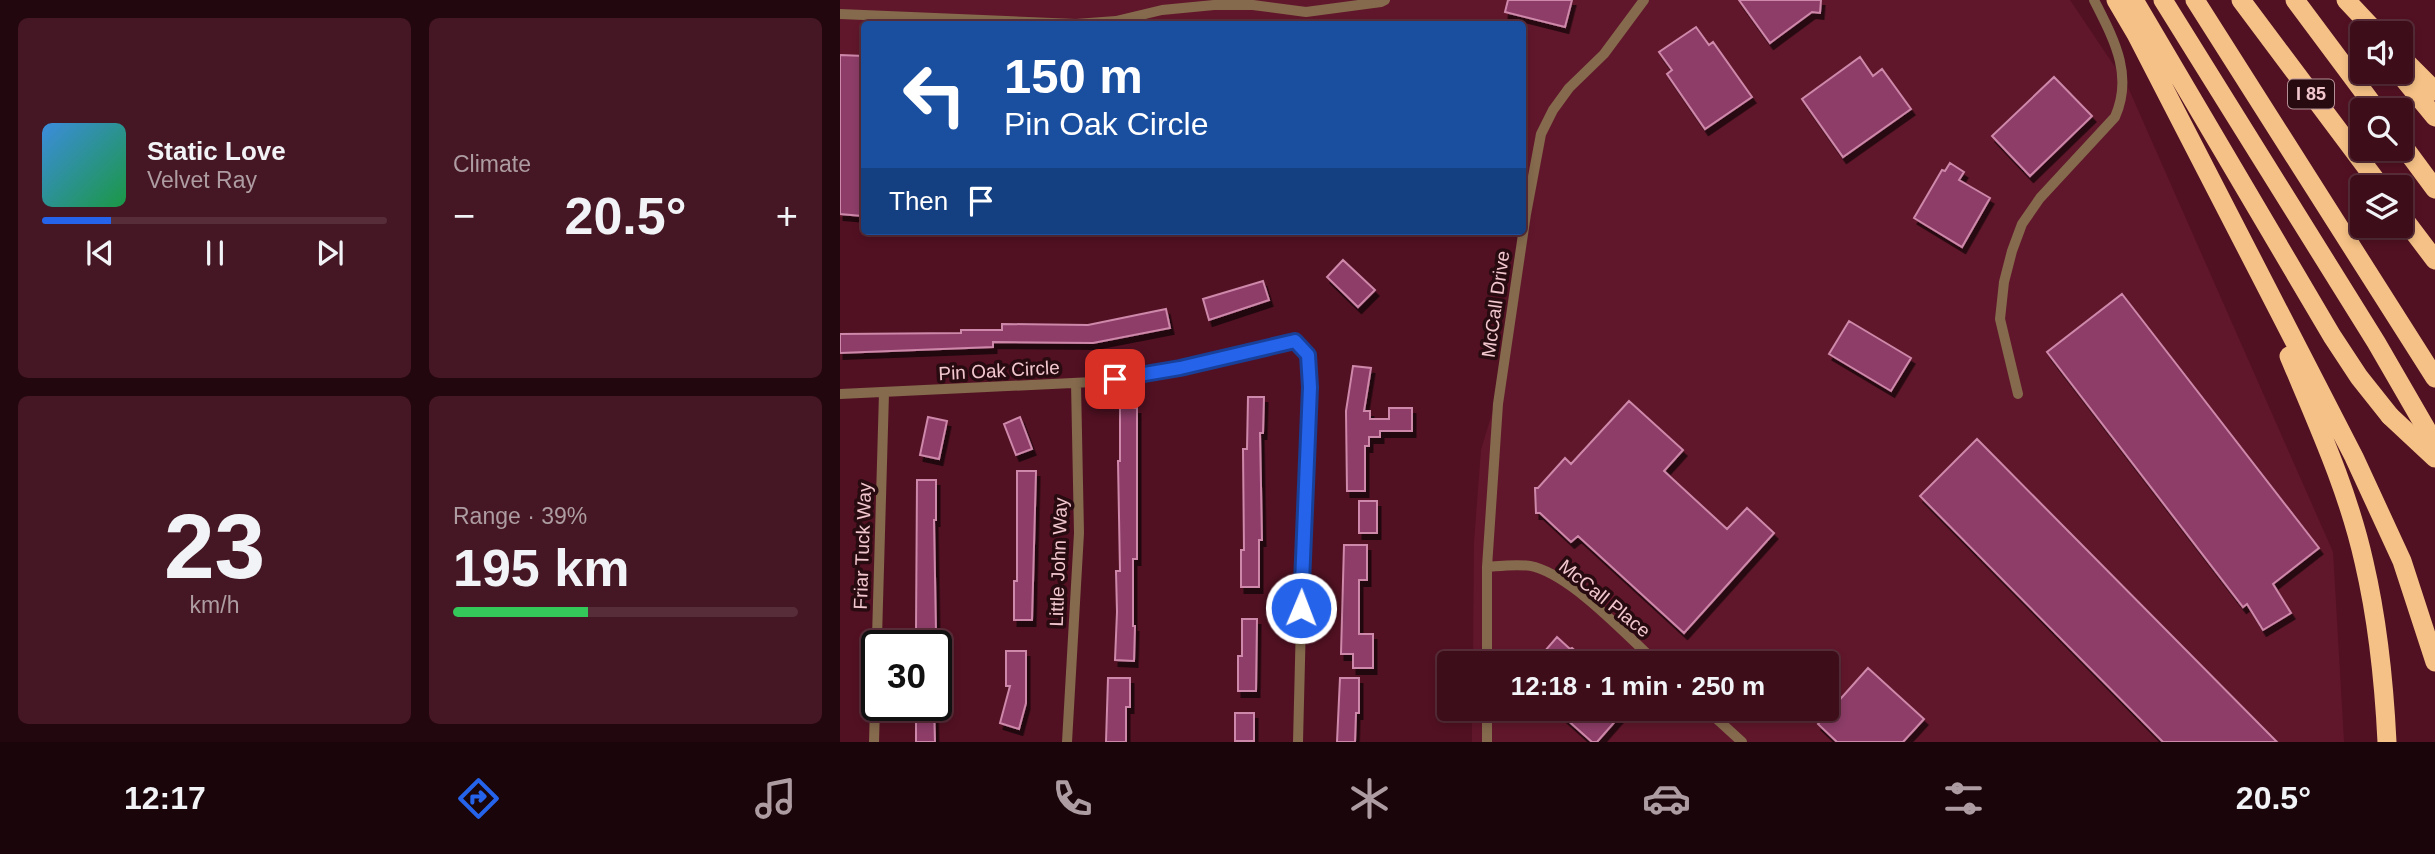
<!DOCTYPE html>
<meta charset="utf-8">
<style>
body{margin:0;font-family:Arial,sans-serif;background:#451623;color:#f1f3f6;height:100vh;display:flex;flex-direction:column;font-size:26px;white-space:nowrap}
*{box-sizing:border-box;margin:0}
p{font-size:23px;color:#ad9ca2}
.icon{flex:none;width:38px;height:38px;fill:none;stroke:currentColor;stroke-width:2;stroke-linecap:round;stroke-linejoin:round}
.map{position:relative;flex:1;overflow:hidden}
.drawer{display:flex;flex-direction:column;gap:18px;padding:18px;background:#22070e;width:840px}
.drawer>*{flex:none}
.top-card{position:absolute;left:21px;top:21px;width:665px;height:214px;border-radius:7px;box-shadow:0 4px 10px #0003,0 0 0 2px #572d39;background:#1a4fa0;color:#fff;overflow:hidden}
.tools{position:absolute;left:1510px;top:21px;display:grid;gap:14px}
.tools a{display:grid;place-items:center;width:63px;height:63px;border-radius:7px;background:#3e0d1a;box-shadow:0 4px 10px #0003,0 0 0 2px #572d39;font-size:35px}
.speed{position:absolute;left:21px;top:630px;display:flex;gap:14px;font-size:35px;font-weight:700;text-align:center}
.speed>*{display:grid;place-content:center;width:91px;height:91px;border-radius:50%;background:#3e0d1a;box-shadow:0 4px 10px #0003,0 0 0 2px #572d39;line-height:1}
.speed .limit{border:4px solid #111;border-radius:10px;background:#fff;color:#111}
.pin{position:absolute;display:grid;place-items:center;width:60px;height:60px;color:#fff;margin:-30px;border-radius:14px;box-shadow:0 4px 10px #0006}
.me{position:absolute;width:77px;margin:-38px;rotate:1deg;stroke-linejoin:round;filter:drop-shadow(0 0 5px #0008)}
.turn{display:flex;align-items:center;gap:24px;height:147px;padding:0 28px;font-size:32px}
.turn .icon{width:91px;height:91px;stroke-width:2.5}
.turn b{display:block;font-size:49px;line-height:60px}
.then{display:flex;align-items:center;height:66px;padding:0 28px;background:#0003;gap:14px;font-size:26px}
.big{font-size:52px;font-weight:600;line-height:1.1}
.drawer .tile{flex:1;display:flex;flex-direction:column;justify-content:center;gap:10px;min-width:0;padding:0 24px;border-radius:10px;background:#451623}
.drawer .dial{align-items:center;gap:0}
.dial b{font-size:91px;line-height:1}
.song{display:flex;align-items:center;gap:21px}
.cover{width:84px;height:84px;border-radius:10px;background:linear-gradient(135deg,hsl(210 70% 55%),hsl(140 70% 35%))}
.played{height:7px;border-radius:4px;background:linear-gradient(90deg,#2563eb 20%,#572d39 20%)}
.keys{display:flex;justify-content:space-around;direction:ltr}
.heat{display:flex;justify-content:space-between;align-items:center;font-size:38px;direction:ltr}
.charge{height:10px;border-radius:5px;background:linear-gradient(90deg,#34c759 39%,#572d39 0)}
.drawer .tiles{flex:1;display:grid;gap:18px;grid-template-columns:repeat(2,1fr)}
.trip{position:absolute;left:597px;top:651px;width:402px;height:70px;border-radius:7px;background:#3e0d1a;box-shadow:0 4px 10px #0003,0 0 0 2px #572d39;font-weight:600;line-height:70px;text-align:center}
.tab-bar{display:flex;height:112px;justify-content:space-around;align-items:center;background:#19050a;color:#ad9ca2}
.tab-bar .icon{width:49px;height:49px}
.tab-bar .selected{color:#2563eb}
.tab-bar b{font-size:32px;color:#f1f3f6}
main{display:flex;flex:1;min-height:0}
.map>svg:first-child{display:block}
.built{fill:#61172b}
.building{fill:#8d3c68;stroke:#ce88aa;stroke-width:2;filter:url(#shadow)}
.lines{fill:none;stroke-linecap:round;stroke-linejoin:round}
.minor{stroke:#856a4d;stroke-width:10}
.motorway{stroke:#f5c186;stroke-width:19}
.motorway-bridge{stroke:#f5c186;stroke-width:19}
.route-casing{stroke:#184099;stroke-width:18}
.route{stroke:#2563eb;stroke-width:12}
.labels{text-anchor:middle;stroke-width:7;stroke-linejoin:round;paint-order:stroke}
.shield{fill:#270b11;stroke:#b48f95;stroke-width:2}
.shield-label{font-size:18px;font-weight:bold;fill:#f1c7cd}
.street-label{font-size:19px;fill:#f1c7cd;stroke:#270b11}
</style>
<main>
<section class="drawer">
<div class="tiles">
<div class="tile">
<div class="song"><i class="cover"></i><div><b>Static Love</b><p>Velvet Ray</p></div></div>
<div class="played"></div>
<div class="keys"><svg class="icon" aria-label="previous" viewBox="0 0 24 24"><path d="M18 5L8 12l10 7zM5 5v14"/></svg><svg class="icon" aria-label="pause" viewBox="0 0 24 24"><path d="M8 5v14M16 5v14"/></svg><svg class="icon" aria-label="next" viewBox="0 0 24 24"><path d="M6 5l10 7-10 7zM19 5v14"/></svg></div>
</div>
<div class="tile"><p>Climate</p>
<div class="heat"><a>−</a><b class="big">20.5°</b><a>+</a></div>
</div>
<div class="tile dial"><b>23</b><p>km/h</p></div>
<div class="tile"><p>Range · 39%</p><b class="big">195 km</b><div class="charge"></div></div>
</div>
</section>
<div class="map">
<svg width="1595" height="742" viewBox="0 0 1595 742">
<defs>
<filter id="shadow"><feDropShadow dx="3.5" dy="6" stdDeviation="0" flood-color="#0009"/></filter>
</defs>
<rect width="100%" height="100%" fill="#521123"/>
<path class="built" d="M0,0H1230L1287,85L1493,552L1504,742H632V709H987V663H633L634,543L641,450L662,380L682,231V24H24V218L0,217Z"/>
<path class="building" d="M668,0H732L725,27L665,12Z
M899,0H981L980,13L972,12L930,43Z
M856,27L869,45L873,42L912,97L865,129L827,74L832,70L819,52Z
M0,55L24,56L22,216L0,214Z
M1020,57L1033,76L1042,69L1071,109L1003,157L962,99Z
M1214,77L1252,116L1190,176L1152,136Z
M1110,163L1124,172L1119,180L1150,198L1122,247L1074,218L1102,170L1105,171Z
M503,260L535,290L518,307L487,277Z
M423,281L429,300L369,320L363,299Z
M1282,294L1479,548L1433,584L1451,613L1423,630L1407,604L1403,607L1207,352Z
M326,309L330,328L253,343L153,342V347L0,353V334L121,333V330H162V324L248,325Z
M1009,321L1071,358L1051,391L989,354Z
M513,366L531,368L524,411H530V419H549V408H572V431H540V437H529V446H525V491H507L506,411Z
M408,397H424L423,433H420L422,540H419V587H401V550H404L403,449H407Z
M789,401L843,450L824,471L887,529L907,508L934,533L844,633L738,536L731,542L700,513H696L695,488H698L725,458L731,464Z
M280,408H297V559H293V626H295L294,661L275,660L277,612L276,571H280L278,461H280Z
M88,417L107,421L99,459L80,455Z
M180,417L192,449L176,455L164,424Z
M1137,439L1437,742H1323L1080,496Z
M177,471H196L192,620H174V581H177Z
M77,480H96V520H94L96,633H76Z
M519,501H537V533H519Z
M504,545H527V580H519V634H533V668H513V654H501Z
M402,619H417L416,691H398V656H402Z
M717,637L730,649L732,648L749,663H703L698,659Z
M166,651H186V703L179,729L160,723L170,686H166Z
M1028,668L1084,719L1063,742H997L978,724Z
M268,678H290V707H286V742H266Z
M500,678H519V713H516L515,742H497Z
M76,707H94L95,742H76Z
M715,709H786L757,742H752Z
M395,713H414V741H395Z"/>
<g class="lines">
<path class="minor" d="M0,14L236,24L276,21L322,10L374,5H413L466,12L541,2L545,0
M0,394L253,382L340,368L455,341L468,355L470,387L464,500L458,742
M1178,394L1160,319L1164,282L1172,251L1182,224L1200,198L1275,117C1294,74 1273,38 1254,0
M647,567C661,566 681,563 695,567C735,579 785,634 817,663
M647,663V567L658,404L686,214L701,134L713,110L729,88L764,54L804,0
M866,709L902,742
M34,742L44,393
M227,742L239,533L236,383
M647,742V709"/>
<path class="motorway" d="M1276,0L1296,34L1514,457L1562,561L1595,662
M1294,0L1492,336L1519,377L1550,416
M1323,0L1536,342L1595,444
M1355,0L1595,378
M1401,0L1541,187
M1455,0L1537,110
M1506,0L1537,33
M1561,57L1595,91
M1558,72L1595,117
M1561,143L1595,189
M1561,215L1595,260
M1449,356C1477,423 1508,490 1524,562C1538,622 1544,681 1547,742"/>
<path class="motorway-bridge" d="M1550,416L1595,458"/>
</g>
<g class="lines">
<defs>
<path id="route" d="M275,379L340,368L455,341L468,355L470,387L461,608"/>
</defs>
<use href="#route" class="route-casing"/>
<use href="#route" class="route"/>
</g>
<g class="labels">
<rect class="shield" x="1448" y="79.5" width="46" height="29" rx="5"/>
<g class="shield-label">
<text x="1471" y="100">I 85</text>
</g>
<g class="street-label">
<text transform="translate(655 304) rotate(-82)" y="7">McCall Drive</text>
<text transform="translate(159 370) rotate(-3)" y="7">Pin Oak Circle</text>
<text transform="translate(22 546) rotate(-88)" y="7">Friar Tuck Way</text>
<text transform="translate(218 562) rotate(-88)" y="7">Little John Way</text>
<text transform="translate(765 598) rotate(39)" y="7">McCall Place</text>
</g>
</g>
</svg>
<div class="tools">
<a><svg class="icon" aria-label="sound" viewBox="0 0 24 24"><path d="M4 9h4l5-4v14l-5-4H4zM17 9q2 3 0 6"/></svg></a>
<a><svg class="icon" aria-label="search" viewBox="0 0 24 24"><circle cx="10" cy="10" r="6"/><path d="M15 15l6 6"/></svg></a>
<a><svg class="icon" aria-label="layers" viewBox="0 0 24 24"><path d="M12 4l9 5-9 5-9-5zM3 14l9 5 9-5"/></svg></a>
</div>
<div class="speed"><div class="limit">30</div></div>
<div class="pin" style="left:275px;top:379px;background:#d93025"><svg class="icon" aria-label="arrive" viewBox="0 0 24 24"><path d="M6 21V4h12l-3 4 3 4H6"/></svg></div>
<svg class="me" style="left:461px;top:608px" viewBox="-20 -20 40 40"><circle r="17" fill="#2563eb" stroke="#fff" stroke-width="3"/><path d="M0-11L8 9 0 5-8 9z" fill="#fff"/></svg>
<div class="trip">12:18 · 1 min · 250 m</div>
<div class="top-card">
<div class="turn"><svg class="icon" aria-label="left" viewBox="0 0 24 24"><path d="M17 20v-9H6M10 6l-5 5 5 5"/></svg><div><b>150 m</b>Pin Oak Circle</div></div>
<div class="then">Then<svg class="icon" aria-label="arrive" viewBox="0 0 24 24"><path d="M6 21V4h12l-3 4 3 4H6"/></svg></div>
</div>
</div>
</main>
<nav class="tab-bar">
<b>12:17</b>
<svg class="icon selected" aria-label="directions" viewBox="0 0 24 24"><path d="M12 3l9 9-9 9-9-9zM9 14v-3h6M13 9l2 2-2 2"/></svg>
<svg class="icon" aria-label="music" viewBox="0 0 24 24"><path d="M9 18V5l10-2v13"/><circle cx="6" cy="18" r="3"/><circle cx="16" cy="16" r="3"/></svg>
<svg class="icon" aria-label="phone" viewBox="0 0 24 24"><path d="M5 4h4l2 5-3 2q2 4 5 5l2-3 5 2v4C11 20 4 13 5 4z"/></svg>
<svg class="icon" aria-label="climate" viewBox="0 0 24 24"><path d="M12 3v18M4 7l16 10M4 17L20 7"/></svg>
<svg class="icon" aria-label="car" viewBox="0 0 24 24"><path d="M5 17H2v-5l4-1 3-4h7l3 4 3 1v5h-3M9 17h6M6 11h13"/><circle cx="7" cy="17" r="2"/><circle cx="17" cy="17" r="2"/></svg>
<svg class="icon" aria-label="filters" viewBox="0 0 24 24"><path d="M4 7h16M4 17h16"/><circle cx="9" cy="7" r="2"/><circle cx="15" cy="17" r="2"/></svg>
<b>20.5°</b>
</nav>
